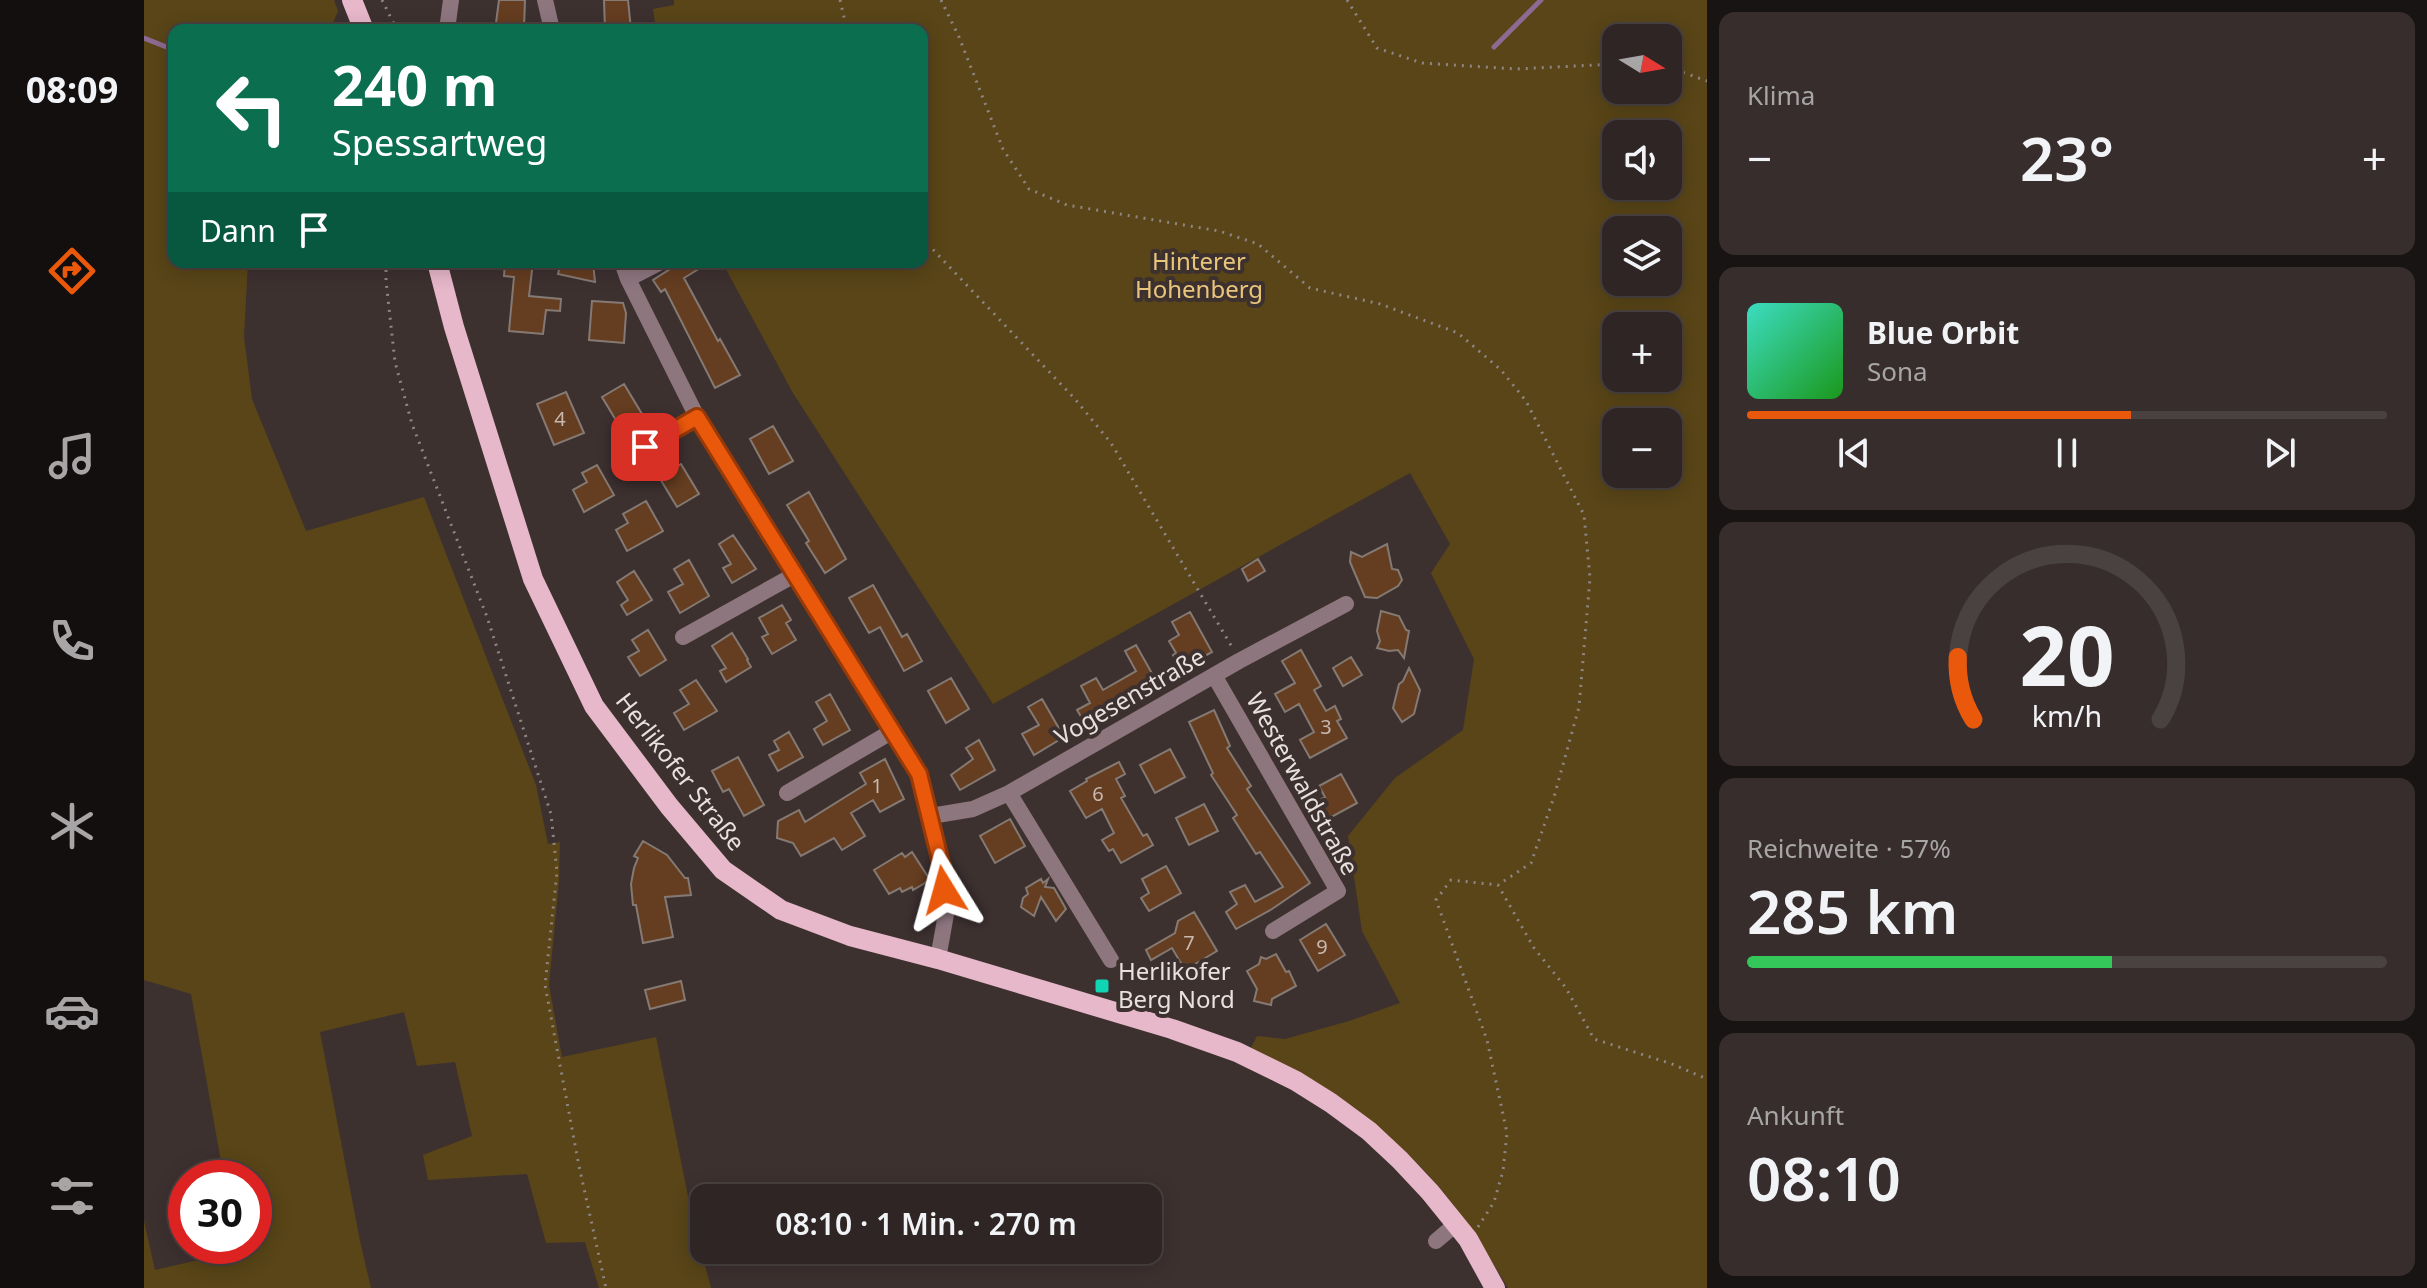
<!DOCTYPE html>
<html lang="de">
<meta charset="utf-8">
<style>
body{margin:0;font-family:"Noto Sans",sans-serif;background:#362d2c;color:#f1f3f6;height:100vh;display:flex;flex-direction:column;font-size:30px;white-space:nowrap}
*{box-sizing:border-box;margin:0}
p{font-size:26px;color:#a7a5a6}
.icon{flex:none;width:44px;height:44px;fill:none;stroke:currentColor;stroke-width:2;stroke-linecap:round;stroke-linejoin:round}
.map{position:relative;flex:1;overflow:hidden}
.sheet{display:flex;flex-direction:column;gap:12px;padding:12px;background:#191414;width:720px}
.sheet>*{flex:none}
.top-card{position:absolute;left:24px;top:24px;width:760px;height:244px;border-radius:16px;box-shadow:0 4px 20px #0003,0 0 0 2px #494241;background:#0b6e4f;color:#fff;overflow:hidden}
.needle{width:52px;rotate:101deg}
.buttons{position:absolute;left:1458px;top:24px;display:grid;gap:16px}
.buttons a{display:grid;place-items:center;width:80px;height:80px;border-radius:16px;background:#2e2524;box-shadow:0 4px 20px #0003,0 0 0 2px #494241;font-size:40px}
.speed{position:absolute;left:24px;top:1160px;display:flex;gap:16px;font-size:40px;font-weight:700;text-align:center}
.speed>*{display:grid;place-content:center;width:104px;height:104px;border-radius:50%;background:#2e2524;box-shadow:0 4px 20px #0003,0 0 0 2px #494241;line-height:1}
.speed .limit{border:12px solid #d22;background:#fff;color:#111}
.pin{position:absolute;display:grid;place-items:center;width:68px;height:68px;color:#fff;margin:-34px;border-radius:16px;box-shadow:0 4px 12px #0006}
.me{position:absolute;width:88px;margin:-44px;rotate:352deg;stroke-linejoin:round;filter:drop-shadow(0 0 6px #0008)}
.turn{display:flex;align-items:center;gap:28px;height:168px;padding:0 32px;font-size:36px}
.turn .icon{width:104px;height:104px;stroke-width:2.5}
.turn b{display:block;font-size:56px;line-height:68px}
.then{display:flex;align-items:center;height:76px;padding:0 32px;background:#0003;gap:16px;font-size:30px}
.big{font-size:60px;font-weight:600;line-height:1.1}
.sheet .tile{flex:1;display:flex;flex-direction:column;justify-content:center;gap:12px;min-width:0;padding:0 28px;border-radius:16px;background:#362d2c}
.sheet .dial{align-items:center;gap:0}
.dial svg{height:208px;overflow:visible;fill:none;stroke:#494241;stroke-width:7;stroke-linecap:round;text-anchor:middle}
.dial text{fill:#f1f3f6;stroke:none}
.song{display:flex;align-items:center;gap:24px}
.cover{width:96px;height:96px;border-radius:12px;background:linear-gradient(135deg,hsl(170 70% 55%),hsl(120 70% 35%))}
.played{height:8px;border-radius:4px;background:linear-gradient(90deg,#ea580c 60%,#494241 60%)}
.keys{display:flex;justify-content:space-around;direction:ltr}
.heat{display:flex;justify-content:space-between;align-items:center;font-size:44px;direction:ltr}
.charge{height:12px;border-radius:6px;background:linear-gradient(90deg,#34c759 57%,#494241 0)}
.trip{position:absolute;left:546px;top:1184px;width:472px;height:80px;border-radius:16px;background:#2e2524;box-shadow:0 4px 20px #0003,0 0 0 2px #494241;font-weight:600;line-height:80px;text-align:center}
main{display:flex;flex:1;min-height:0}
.tabs{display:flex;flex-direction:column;width:144px;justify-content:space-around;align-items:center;background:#120f0e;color:#a7a5a6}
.tabs .icon{width:56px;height:56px}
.tabs .active{color:#ea580c}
.tabs b{font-size:36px;color:#f1f3f6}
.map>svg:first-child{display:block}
.green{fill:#594517;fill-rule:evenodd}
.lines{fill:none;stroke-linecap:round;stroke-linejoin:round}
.stream{stroke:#8c6a91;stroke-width:5}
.building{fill:#653d20;stroke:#857a73;stroke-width:2}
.path{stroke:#8f8584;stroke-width:3;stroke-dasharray:2 6;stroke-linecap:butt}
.minor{stroke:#8e767f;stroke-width:16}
.major{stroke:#e7b7ca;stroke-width:20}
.route-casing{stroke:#983908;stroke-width:20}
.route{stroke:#ea580c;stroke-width:14}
.poi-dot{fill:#10d5b4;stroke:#3d3130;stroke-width:3}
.labels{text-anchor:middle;stroke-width:8;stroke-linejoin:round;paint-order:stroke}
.number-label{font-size:20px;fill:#c7b8b0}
.park-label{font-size:24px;fill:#e9c57b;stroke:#3d3130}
.street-label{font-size:24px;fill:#e8e1e0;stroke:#3d3130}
.poi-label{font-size:24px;fill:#e8e1e0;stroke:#3d3130;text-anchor:start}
</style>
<main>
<nav class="tabs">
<b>08:09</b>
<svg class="icon active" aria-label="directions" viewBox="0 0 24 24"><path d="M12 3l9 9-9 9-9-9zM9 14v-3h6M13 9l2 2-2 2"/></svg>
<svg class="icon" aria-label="music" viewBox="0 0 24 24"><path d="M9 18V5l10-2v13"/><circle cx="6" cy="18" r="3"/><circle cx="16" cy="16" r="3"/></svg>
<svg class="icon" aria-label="phone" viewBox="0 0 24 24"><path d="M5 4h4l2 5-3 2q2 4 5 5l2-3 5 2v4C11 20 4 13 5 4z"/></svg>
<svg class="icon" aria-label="climate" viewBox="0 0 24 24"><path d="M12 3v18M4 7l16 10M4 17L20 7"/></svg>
<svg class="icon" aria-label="car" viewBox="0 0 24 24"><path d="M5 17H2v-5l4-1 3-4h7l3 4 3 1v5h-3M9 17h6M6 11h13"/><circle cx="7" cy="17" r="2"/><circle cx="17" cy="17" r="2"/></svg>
<svg class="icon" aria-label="filters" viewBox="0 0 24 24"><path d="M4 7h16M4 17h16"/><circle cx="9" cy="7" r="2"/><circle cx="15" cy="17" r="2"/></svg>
</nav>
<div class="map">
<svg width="1563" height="1288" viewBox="0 0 1563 1288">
<rect width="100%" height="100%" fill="#3d3130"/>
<path class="green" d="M0,0H190L194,11L186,30H30V262H104L100,337L108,399L162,531L280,497L392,785L404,844L416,842L415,881L405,985L418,1057L512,1037L549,1221L567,1288H455L441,1242L402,1243L383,1174L284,1180L279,1155L328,1136L311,1062L273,1066L260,1012L176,1032L216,1241L227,1288H0V1221L11,1270L93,1251L92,1246H110V1178H80L47,994L0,980Z
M530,0H1563V1288H1364C1343,1253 1321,1217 1294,1186C1242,1125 1178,1082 1107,1048L1113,1036L1141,1039L1205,1021L1256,1003L1218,931L1204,836L1251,778L1319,730L1330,659L1287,573L1306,544L1266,473L849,704L649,393L578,262H778V30H512L509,9L530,5ZM1472,38H1524V90H1472ZM1472,134H1524V186H1472ZM1472,230H1524V282H1472ZM1472,326H1524V378H1472ZM1472,422H1524V474H1472Z"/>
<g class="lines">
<path class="stream" d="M0,38L30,50
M1350,47L1397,0"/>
</g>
<path class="building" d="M355,0H381L380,27L352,23Z
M460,0H484L487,30H461Z
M361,262H389L385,296L417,299L416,311L402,310L399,334L365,331L370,277L360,276Z
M417,262H449L451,282L414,274Z
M528,262H566L540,278L574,341L576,339L596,375L571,388L521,289L517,292L509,280L526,269Z
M448,301L479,303L482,313L480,343L445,340Z
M480,384L498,414L476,427L458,397Z
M422,392L440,433L410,445L393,404Z
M629,426L649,461L625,474L606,439Z
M537,464L555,494L533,507L515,477Z
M453,465L470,495L440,512L429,490L443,482L438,473Z
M665,492L702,559L681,573L662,543L665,541L643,505Z
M502,501L519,531L483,551L472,530L484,523L479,514Z
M589,535L612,569L588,583L579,568L587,564L575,544Z
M1243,544L1248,569L1254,570L1258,580L1254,586L1233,598L1221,597L1206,562L1207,552L1218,557Z
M1114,559L1121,571L1104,581L1098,569Z
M545,560L565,596L536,613L524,592L539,584L530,569Z
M490,571L508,600L483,615L477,605L484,600L473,582Z
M729,585L758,637L763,634L778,661L760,671L736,627L725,633L705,598Z
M638,605L647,620L642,623L652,640L628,654L618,637L624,634L615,618Z
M1237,611L1255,616L1262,630L1265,631L1260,658L1254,650L1245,651L1233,648L1236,641L1233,631Z
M1046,612L1068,652L1037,669L1029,655L1032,653L1025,641L1035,635L1028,622Z
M504,630L522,660L496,676L484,657L495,651L488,640Z
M588,633L604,659L603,660L607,667L582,682L576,671L582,668L568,646Z
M992,645L1014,684L942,725L933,710L946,703L937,686L952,678L959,690L992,671L981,651Z
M1157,650L1177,686L1170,690L1182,711L1191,706L1197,719L1193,721L1203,738L1166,758L1156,740L1170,732L1155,704L1141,712L1131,694L1151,683L1138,661Z
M1207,657L1218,675L1199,686L1189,668Z
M1265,668L1276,690L1270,714L1258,722L1249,708L1255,684L1259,681Z
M807,678L825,709L802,723L784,691Z
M552,680L573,711L540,730L530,713L545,704L536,690Z
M686,694L706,730L679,745L670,729L683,721L672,702Z
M898,699L920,737L890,755L878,734L895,725L884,707Z
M1070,710L1086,746L1083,748L1107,786L1103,789L1166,883L1128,909L1092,929L1082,912L1093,904L1086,892L1101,885L1111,902L1139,887L1116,852L1112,854L1089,818L1093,815L1067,775L1069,773L1045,722Z
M645,732L659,757L634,771L625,755L635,750L630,741Z
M835,740L851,770L816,790L807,775L829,759L822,748Z
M1026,749L1041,777L1011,793L996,765Z
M594,757L620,805L600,816L585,789L579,792L568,771Z
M741,759L760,799L736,812L729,800L707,813L721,836L698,850L690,838L657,856L649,843L633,838L634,821L655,810L661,822L722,784L716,773Z
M975,762L981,774L972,779L981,796L977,798L999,836L1003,834L1009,845L977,863L969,849L965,851L958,840L970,833L958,809L942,818L926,791L943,781L942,779Z
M1197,774L1213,803L1182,820L1172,802L1181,797L1175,786Z
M1060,804L1074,831L1045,845L1032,818Z
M866,819L881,846L851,863L836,836Z
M499,841L523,855L541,878H544L547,895L521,897L529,937L499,943L492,905H489L487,884L490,868L494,858L490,856Z
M768,852L786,880L769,890L768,887L758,892L756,888L745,894L730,870L758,853L761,857Z
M1022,866L1037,893L1005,911L997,898L1005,893L998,879Z
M897,879L899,883L904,879L901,887L910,888L922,909L912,921L897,897L890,916L877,907L879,898L884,894L882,888Z
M1050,912L1073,951L1041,970L1028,948L1007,960L1002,950L1031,933L1034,921Z
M1182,924L1201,955L1174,971L1156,940Z
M1132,954L1142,972L1145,971L1152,986L1128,999L1127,1005L1110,1001L1113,989L1103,971L1115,964L1117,957L1122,959Z
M537,981L541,1000L506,1009L501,990Z"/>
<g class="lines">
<path class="path" d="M238,0L253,30
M696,0L703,30
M797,0L815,37L859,149L885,189L923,205L1075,231L1114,244L1166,288L1236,304L1314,333L1357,370L1382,401L1440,515L1446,578L1435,707L1410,797L1387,863L1354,885
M1203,0L1233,48L1278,63L1372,69L1472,64
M1524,67L1563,81
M778,238L931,399L967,443L1088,647
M242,262V281L251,362L268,424L343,617L407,814L413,872L401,985L435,1166L462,1288
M1334,1227L1350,1202L1359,1171L1363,1133L1343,1040L1292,900L1307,880L1354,885L1390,948L1422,988L1450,1039L1528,1064L1563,1079"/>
<path class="minor" d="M401,0L408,30
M303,30L307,0
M478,262L484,279L553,417L775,774L798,867L802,914L794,959
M484,279L517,262
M475,462L553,417
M539,637L652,574
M1071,677L1194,891L1129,931
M643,793L747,732
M865,793L967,960
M787,816L829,809L865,793L1095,661L1202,604
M1292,1241L1312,1224"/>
<path class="major" d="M208,0L220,30
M293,262L310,327L389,579L450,706L525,806L579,870L637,910L706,936L794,959L1028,1029L1093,1052L1152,1081L1187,1103L1225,1131L1256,1160L1286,1192L1324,1239L1351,1288"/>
</g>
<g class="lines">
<defs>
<path id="route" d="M501,447L553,417L775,774L798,867L800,890"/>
</defs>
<use href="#route" class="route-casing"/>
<use href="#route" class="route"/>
</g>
<rect class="poi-dot" x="950" y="978" width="16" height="16" rx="4"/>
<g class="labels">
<g class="number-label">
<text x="416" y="426">4</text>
<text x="1182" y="734">3</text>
<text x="733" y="793">1</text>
<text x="954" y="801">6</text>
<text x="1045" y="950">7</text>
<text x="1178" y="954">9</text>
</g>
<g class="park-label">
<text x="1055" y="270">Hinterer<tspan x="1055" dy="28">Hohenberg</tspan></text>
</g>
<g class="street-label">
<text transform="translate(986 697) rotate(-30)" y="8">Vogesenstraße</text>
<text transform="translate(536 772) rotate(52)" y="8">Herlikofer Straße</text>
<text transform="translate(1158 784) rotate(61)" y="8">Westerwaldstraße</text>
</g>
<g class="poi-label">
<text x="974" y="980">Herlikofer<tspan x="974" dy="28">Berg Nord</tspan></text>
</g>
</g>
</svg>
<div class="buttons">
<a><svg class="needle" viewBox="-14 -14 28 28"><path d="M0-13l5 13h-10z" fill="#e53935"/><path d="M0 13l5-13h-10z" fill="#a7a5a6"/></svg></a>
<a><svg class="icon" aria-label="sound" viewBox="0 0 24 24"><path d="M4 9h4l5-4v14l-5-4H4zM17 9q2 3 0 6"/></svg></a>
<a><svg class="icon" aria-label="layers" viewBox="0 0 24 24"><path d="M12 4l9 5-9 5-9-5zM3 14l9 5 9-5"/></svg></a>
<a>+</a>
<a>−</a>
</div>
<div class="speed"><div class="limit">30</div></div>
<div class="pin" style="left:501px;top:447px;background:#d93025"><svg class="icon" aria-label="arrive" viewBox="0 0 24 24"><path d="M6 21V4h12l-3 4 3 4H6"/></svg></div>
<svg class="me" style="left:800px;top:890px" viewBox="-20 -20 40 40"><path d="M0-17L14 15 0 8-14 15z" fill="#ea580c" stroke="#fff" stroke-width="4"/></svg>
<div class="trip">08:10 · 1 Min. · 270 m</div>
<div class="top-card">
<div class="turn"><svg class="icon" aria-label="left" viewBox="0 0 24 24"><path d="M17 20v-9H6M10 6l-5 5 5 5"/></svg><div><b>240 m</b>Spessartweg</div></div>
<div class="then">Dann<svg class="icon" aria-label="arrive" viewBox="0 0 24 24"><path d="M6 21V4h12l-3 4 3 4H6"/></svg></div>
</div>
</div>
<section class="sheet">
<div class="tile"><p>Klima</p>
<div class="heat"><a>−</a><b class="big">23°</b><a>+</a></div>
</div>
<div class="tile">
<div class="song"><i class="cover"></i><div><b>Blue Orbit</b><p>Sona</p></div></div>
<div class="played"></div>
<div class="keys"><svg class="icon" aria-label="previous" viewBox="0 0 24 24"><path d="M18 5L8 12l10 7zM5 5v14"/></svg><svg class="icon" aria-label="pause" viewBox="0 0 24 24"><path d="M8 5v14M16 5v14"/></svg><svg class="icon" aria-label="next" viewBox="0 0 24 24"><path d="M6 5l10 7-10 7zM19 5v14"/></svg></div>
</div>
<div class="tile dial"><svg viewBox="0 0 100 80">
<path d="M14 69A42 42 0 1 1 86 69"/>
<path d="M14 69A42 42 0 0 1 8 45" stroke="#ea580c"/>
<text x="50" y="56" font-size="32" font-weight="700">20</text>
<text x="50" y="72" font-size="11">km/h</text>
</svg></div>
<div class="tile"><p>Reichweite · 57%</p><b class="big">285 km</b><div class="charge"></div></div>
<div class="tile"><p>Ankunft</p><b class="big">08:10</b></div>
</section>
</main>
